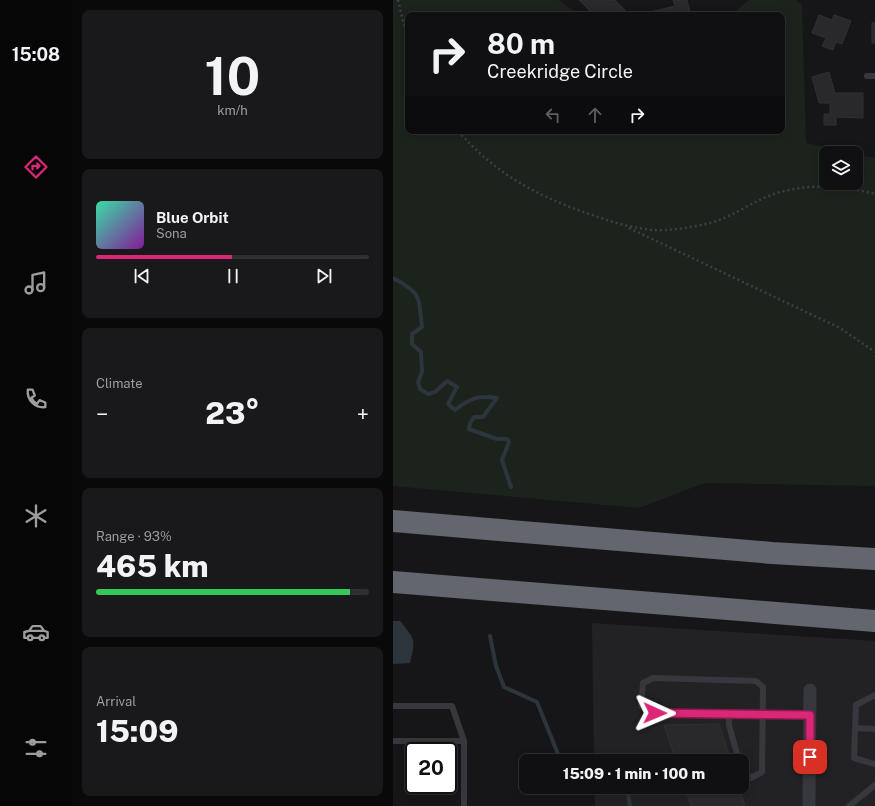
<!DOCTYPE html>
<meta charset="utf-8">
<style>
body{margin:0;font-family:"Public Sans",sans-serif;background:#19191b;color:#f1f3f6;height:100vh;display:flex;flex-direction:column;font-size:15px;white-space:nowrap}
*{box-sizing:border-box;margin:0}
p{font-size:13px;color:#9c9d9f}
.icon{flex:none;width:22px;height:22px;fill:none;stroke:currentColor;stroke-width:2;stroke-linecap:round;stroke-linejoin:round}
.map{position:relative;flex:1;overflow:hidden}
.sheet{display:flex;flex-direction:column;gap:10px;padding:10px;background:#09090a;width:321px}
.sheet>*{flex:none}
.banner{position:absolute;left:12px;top:12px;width:380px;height:122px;border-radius:8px;box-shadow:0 2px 10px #0003,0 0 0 1px #303032;background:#101012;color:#f1f3f6;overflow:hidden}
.controls{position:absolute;left:426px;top:146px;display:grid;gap:8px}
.controls a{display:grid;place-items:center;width:44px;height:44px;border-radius:8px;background:#101012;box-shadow:0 2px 10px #0003,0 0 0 1px #303032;font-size:20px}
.speed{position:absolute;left:12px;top:742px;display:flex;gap:8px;font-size:20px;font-weight:700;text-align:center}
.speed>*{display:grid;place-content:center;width:52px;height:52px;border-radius:50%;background:#101012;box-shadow:0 2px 10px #0003,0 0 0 1px #303032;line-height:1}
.speed .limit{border:2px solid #111;border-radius:6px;background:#fff;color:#111}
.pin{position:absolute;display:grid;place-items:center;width:34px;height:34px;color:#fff;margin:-17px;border-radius:8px;box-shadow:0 2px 6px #0006}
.me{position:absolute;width:44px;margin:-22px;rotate:91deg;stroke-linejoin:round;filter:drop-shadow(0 0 3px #0008)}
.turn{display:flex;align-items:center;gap:14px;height:84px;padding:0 16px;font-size:18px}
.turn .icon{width:52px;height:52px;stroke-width:2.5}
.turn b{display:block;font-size:28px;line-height:34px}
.lanes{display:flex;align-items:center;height:38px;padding:0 16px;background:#0003;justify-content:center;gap:20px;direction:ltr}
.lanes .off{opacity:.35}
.big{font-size:30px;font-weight:800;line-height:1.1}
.sheet .widget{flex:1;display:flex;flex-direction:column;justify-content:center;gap:6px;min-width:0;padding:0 14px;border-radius:8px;background:#19191b}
.sheet .dial{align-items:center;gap:0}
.dial b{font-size:52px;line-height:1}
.song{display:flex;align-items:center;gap:12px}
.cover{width:48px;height:48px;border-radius:6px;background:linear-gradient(135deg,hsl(160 70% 55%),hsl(290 70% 35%))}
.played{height:4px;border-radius:2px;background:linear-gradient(90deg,#db2777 50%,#303032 50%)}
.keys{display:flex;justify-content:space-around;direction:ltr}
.heat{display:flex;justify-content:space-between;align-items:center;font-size:22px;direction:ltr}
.charge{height:6px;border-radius:3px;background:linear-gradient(90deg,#34c759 93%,#303032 0)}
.trip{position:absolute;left:126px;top:754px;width:230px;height:40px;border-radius:8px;background:#101012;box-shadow:0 2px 10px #0003,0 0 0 1px #303032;font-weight:800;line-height:40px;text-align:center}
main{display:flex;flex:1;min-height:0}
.menu{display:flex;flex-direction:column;width:72px;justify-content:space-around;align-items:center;background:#060607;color:#9c9d9f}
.menu .icon{width:28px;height:28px}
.menu .selected{color:#db2777}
.menu b{font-size:18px;color:#f1f3f6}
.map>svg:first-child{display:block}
.built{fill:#222225}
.green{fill:#1c231d}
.water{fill:#2c353c}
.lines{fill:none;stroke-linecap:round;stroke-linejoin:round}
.stream{stroke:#2c353c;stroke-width:4}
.building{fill:#29292c;stroke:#303034}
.path{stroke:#3d3f44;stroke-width:2.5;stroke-dasharray:2 3;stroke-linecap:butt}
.service{stroke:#37383d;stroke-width:6}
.minor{stroke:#37383d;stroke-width:13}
.motorway{stroke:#63666e;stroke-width:22}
.route-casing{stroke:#8e194d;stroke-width:10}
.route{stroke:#db2777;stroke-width:7}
</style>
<main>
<nav class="menu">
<b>15:08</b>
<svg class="icon selected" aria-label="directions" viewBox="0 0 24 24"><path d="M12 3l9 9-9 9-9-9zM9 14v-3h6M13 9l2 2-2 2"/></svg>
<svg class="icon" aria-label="music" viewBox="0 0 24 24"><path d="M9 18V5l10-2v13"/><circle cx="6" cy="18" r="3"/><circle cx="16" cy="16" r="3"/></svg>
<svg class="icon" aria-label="phone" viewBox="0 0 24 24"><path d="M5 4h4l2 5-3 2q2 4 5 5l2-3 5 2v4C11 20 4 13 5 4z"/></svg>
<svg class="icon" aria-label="climate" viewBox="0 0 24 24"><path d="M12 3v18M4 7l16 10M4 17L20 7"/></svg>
<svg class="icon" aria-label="car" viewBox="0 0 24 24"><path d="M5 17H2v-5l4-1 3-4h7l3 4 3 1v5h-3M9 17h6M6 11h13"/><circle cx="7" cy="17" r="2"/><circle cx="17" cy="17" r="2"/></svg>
<svg class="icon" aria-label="filters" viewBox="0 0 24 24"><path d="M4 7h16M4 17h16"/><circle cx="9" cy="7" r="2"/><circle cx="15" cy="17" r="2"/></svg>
</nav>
<section class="sheet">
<div class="widget dial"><b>10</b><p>km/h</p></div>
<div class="widget">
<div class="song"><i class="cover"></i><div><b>Blue Orbit</b><p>Sona</p></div></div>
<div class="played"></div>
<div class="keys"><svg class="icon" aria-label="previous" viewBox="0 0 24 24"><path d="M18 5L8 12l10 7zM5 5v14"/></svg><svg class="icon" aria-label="pause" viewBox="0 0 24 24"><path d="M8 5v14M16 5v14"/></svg><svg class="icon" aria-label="next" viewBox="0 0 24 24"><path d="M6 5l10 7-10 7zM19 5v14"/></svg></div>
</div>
<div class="widget"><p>Climate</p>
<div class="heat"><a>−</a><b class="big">23°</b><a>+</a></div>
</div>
<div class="widget"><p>Range · 93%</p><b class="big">465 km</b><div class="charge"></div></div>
<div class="widget"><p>Arrival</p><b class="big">15:09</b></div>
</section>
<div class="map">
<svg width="482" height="806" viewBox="0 0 482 806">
<rect width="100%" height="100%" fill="#161618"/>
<path class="built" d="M199,623L482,641V806H202L201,787H349V761H201Z"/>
<path class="green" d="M0,0H166L186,15H15V131H389V15H338L356,0H403L409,5L413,143L460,153H433V183H463V154L482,158V486L311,483L246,508L0,486Z"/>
<path class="water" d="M0,621H7C22,640 23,639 17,663L0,664Z"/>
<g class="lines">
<path class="stream" d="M0,278C29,294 25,295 29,327L19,334V344L28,352L29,372L25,382L27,389L35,394L42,392L54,381L64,387L55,404L62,410C77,398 86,395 104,398L90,417H81L77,423L76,429L104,439H114L116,442L109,460L118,487
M97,636L103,666L111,687L144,702L165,754L166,761
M173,787L176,793H198L205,787
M234,787L237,806"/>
</g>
<path class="building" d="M186,0H222L232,10L228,15H201Z
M280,0H294L298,15H254L253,13L282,6Z
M426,15L439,20L441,15L458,21L449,44L443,42L440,50L429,46L433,38L419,33Z
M479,23H482V43H479Z
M436,72L442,93H470V118L443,117V125H431V114H437V103H426L419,77Z
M326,724L338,761H283L271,725Z
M292,787H346L352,806H298Z"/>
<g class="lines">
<path class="path" d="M5,0L15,41
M65,131C104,175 144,196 199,215C219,222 239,228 260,230C279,231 299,227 317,223C339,217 357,203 378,195C412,183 447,185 482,194
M236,228L447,328L482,352"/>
<path class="service" d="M474,76H482
M482,695L463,705L461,758L482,764
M0,706H59L71,741V806
M336,713V725L346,761
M462,728L482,729
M0,741H71
M349,770L358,778L369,772L370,687L363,681L260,678L250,683L248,706L261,713C313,713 365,714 417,715
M456,806L482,785"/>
<path class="minor" d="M416,804L417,690"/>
<path class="motorway" d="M0,521L379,553L482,559
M0,582L482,621"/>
</g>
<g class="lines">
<defs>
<path id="route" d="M262,713L417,715V757"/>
</defs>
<use href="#route" class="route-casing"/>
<use href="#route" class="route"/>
</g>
</svg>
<div class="controls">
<a><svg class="icon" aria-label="layers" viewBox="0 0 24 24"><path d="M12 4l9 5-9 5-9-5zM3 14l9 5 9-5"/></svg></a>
</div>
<div class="speed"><div class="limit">20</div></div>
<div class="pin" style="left:417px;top:757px;background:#d93025"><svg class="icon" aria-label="arrive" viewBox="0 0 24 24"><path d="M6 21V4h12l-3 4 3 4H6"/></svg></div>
<svg class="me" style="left:262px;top:713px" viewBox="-20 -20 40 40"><path d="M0-17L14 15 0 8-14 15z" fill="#db2777" stroke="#fff" stroke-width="4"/></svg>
<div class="trip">15:09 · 1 min · 100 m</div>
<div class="banner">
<div class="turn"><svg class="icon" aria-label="right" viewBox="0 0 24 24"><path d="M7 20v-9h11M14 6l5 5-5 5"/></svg><div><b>80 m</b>Creekridge Circle</div></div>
<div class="lanes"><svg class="icon off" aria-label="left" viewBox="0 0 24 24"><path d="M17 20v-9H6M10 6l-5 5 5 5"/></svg><svg class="icon off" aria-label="ahead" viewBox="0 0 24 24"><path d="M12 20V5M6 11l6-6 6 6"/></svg><svg class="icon" aria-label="right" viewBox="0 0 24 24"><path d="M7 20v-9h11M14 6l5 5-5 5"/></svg></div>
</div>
</div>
</main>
